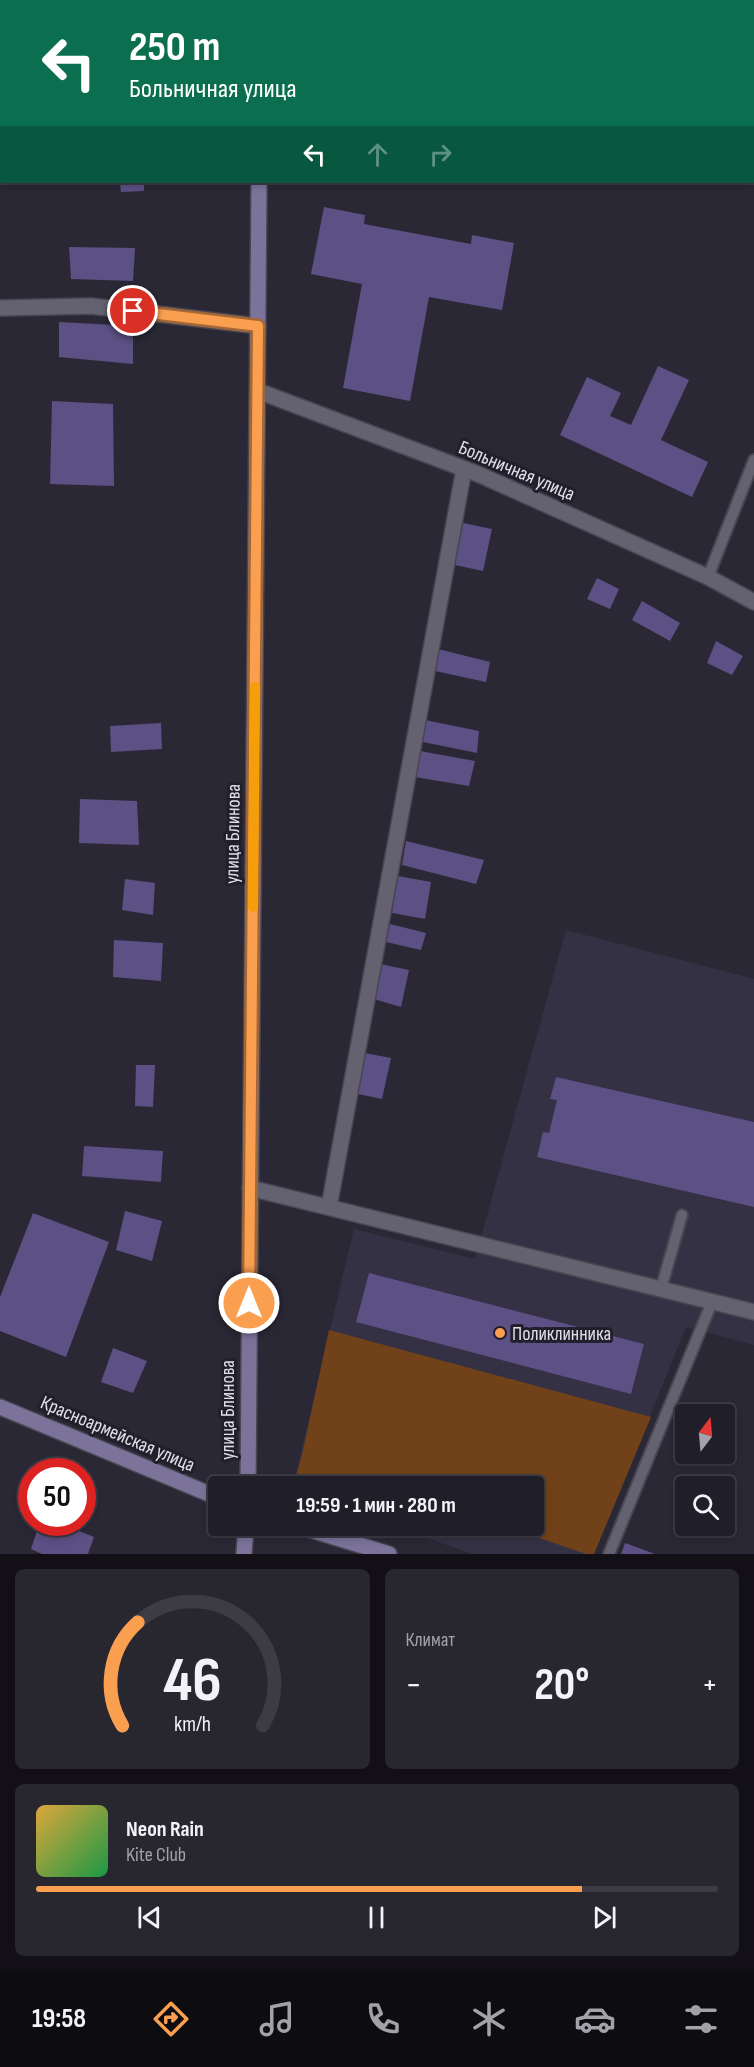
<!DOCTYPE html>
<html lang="ru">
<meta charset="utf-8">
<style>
body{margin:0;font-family:"Sofia Sans Condensed",sans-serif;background:#282730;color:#f1f3f6;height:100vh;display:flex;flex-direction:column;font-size:22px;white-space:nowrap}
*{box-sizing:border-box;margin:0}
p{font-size:20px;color:#a2a2a8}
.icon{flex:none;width:33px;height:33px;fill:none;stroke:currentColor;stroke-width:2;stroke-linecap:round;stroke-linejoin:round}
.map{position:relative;height:1554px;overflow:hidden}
.drawer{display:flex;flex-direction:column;gap:15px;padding:15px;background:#121016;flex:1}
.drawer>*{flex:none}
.top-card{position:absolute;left:0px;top:0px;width:754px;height:183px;box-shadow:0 3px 9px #0003,0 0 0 2px #3d3c45;background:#0b6e4f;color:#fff;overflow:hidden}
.needle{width:39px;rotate:16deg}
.buttons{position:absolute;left:675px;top:1404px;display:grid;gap:12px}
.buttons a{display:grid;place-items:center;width:60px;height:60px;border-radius:6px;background:#201e28;box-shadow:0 3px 9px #0003,0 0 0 2px #3d3c45;font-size:30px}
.speed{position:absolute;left:18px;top:1458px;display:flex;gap:12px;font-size:30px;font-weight:700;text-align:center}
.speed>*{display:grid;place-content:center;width:78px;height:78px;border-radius:50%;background:#201e28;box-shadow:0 3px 9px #0003,0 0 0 2px #3d3c45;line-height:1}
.speed .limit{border:9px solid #d22;background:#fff;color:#111}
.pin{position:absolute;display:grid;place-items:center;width:51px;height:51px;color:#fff;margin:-26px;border:3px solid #fff;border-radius:50%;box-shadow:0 2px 6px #0007}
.me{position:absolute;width:66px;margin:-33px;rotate:0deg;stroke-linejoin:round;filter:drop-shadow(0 0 4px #0008)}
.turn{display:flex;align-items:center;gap:21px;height:126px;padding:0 30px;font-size:27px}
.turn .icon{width:78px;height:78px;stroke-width:2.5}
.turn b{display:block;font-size:42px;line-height:51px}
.lanes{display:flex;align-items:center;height:57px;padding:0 30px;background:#0003;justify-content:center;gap:30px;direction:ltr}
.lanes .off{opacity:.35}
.big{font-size:45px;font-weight:700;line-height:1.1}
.drawer .card{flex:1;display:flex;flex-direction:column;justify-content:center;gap:9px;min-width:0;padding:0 21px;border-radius:9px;background:#282730}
.drawer .dial{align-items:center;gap:0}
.dial svg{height:156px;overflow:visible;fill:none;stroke:#3d3c45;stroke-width:7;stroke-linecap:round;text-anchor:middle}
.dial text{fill:#f1f3f6;stroke:none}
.song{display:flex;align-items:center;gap:18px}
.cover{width:72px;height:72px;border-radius:9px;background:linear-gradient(135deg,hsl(40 70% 55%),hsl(140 70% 35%))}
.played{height:6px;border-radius:3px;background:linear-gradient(90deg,#fa9f50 80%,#3d3c45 80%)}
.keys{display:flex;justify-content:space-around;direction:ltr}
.heat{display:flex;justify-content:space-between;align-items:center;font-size:33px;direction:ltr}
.drawer .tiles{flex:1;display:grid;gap:15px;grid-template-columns:1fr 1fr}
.card:last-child{grid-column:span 2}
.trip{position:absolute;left:208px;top:1476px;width:336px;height:60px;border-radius:6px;background:#201e28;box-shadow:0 3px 9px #0003,0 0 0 2px #3d3c45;font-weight:700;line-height:60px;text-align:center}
.tabs{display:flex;height:96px;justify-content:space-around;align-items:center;background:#0d0c10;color:#a2a2a8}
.tabs .icon{width:42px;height:42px}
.tabs .selected{color:#fa9f50}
.tabs b{font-size:27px;color:#f1f3f6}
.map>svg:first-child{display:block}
.built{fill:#343144}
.forest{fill:#714219}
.building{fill:#5c5084}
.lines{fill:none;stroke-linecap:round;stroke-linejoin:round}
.service-casing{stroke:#494652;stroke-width:14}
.minor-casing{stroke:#494652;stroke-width:18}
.secondary-casing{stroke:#494652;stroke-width:18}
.service{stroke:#646171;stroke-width:10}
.minor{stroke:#646171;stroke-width:15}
.secondary{stroke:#7c739a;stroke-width:15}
.route-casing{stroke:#a26734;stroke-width:15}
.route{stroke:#fa9f50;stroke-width:10}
.slow{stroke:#f59e0b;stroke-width:10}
.poi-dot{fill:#fa9f50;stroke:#211f2c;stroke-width:2}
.labels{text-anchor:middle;stroke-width:6;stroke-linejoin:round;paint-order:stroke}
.street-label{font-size:20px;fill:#e0dee7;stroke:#211f2c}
.poi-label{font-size:20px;fill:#e0dee7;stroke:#211f2c;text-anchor:start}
</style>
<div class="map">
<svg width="754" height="1554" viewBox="0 0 754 1554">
<rect width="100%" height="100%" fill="#2b2836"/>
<path class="built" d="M566,930L754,979V1345L686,1327L594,1554H473L392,1526H534V1486H293L354,1229L475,1259Z"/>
<path class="forest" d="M329,1330L651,1417L594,1554H586L504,1526H534V1486H391L357,1475L353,1486H293L302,1455Z"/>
<path class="building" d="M120,182H144V191L121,192Z
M324,207L365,215L364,224L471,244L472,235L514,243L502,310L429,297L410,401L343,388L362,284L311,274Z
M69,247L135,248L133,281L71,279Z
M59,322L133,326V364L59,357Z
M658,366L689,380L661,440L708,462L692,497L560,435L587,377L621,393L610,416L631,425Z
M52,401L113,404L114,486L50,484Z
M463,523L492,529L483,571L455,565Z
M597,578L619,589L610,609L587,599Z
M642,601L680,623L670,641L632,620Z
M716,641L743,656L732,675L707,663Z
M438,649L490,662L486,682L435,671Z
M425,720L479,731L477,753L423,742Z
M161,723L162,749L111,752L110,726Z
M420,751L475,761L469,786L415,777Z
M80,799L137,801L139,845L79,843Z
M406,841L484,860L476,884L402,865Z
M398,876L431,882L425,919L392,913Z
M125,879L155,883L153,915L122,910Z
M390,924L426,933L421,950L386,942Z
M114,940L163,943L161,981L113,977Z
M380,964L409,970L401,1007L374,999Z
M365,1053L391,1058L382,1099L358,1094Z
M136,1065H155L153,1107L135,1106Z
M556,1077L754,1122V1207L537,1157L543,1132L549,1133L557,1100L550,1099Z
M84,1146L163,1151L161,1182L82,1176Z
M125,1211L162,1221L152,1261L116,1250Z
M33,1213L109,1242L66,1357L0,1331V1297Z
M369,1273L644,1344L631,1394L356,1322Z
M113,1348L147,1361L133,1393L101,1382Z
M40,1522H57L94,1537L88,1554H42L31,1549Z
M625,1543L655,1554H621Z"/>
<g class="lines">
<defs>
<path id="service" d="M708,577L754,460
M661,1289L682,1215
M609,1554L712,1302"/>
<path id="minor" d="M0,308L91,306L258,326
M258,391L478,474L708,577L754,602
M250,1188L754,1312
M329,1207L464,469"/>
<path id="secondary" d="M261,2V0
M0,1407L219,1498
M248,1486L259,182
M298,1526L389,1554
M244,1554L246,1526"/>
</defs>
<use href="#service" class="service-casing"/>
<use href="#minor" class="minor-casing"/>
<use href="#secondary" class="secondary-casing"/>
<use href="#service" class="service"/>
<use href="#minor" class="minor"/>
<use href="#secondary" class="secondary"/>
</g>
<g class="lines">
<defs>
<path id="route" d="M133,311L258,326L249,1303"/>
</defs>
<use href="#route" class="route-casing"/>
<use href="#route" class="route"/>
<path class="slow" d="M253,907L255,687"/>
</g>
<circle class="poi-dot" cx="500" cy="1333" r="6"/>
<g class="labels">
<g class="street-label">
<text transform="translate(517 470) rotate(23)" y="7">Больничная улица</text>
<text transform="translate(232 834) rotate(-89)" y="7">улица Блинова</text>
<text transform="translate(227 1410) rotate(-90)" y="7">улица Блинова</text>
<text transform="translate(118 1433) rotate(23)" y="7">Красноармейская улица</text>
</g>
<g class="poi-label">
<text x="512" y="1340">Поликлинника</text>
</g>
</g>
</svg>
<div class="buttons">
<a><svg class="needle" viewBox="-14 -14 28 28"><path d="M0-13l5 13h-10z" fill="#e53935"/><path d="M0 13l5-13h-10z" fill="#a2a2a8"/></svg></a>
<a><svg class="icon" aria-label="search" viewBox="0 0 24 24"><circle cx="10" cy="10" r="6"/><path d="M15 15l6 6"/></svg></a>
</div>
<div class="speed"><div class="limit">50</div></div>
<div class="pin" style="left:133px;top:311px;background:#d93025"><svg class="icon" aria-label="arrive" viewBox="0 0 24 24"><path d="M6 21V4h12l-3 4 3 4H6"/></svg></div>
<svg class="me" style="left:249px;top:1303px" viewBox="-20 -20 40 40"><circle r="17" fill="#fa9f50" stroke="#fff" stroke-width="3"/><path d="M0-11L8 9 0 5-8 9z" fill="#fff"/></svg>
<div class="trip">19:59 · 1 мин · 280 m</div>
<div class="top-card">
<div class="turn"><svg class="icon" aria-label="left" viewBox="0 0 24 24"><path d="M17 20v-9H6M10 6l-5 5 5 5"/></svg><div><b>250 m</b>Больничная улица</div></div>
<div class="lanes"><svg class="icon" aria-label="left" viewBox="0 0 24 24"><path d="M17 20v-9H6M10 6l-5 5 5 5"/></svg><svg class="icon off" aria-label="ahead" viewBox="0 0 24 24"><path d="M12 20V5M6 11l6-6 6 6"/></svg><svg class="icon off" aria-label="right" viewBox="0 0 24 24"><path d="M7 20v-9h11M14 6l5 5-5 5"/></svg></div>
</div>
</div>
<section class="drawer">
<div class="tiles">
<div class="card dial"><svg viewBox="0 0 100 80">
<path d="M14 69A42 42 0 1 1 86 69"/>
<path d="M14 69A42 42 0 0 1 22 16" stroke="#fa9f50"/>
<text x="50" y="56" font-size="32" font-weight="700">46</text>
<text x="50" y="72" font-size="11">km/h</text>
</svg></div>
<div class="card"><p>Климат</p>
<div class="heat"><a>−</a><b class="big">20°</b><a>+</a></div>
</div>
<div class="card">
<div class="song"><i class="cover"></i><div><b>Neon Rain</b><p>Kite Club</p></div></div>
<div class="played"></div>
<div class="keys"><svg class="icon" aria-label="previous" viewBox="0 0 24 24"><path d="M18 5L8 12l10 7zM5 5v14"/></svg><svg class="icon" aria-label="pause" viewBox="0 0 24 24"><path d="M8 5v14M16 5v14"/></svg><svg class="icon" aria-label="next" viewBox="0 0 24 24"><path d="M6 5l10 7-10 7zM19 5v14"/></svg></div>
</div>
</div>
</section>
<nav class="tabs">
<b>19:58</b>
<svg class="icon selected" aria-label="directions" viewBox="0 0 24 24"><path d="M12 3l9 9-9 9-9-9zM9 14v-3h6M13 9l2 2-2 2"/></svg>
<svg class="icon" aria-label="music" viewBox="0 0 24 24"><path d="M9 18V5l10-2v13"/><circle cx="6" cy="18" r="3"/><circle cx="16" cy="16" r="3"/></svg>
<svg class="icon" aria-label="phone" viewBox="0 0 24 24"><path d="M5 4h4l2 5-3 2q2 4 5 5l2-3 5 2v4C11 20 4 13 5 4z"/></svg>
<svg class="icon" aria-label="climate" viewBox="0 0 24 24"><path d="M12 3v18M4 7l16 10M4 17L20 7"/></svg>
<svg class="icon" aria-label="car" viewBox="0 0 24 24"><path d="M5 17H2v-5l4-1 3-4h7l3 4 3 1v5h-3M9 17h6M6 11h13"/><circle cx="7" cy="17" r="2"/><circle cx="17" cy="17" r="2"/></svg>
<svg class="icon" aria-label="filters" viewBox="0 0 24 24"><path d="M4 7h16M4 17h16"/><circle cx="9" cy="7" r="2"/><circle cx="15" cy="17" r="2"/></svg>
</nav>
